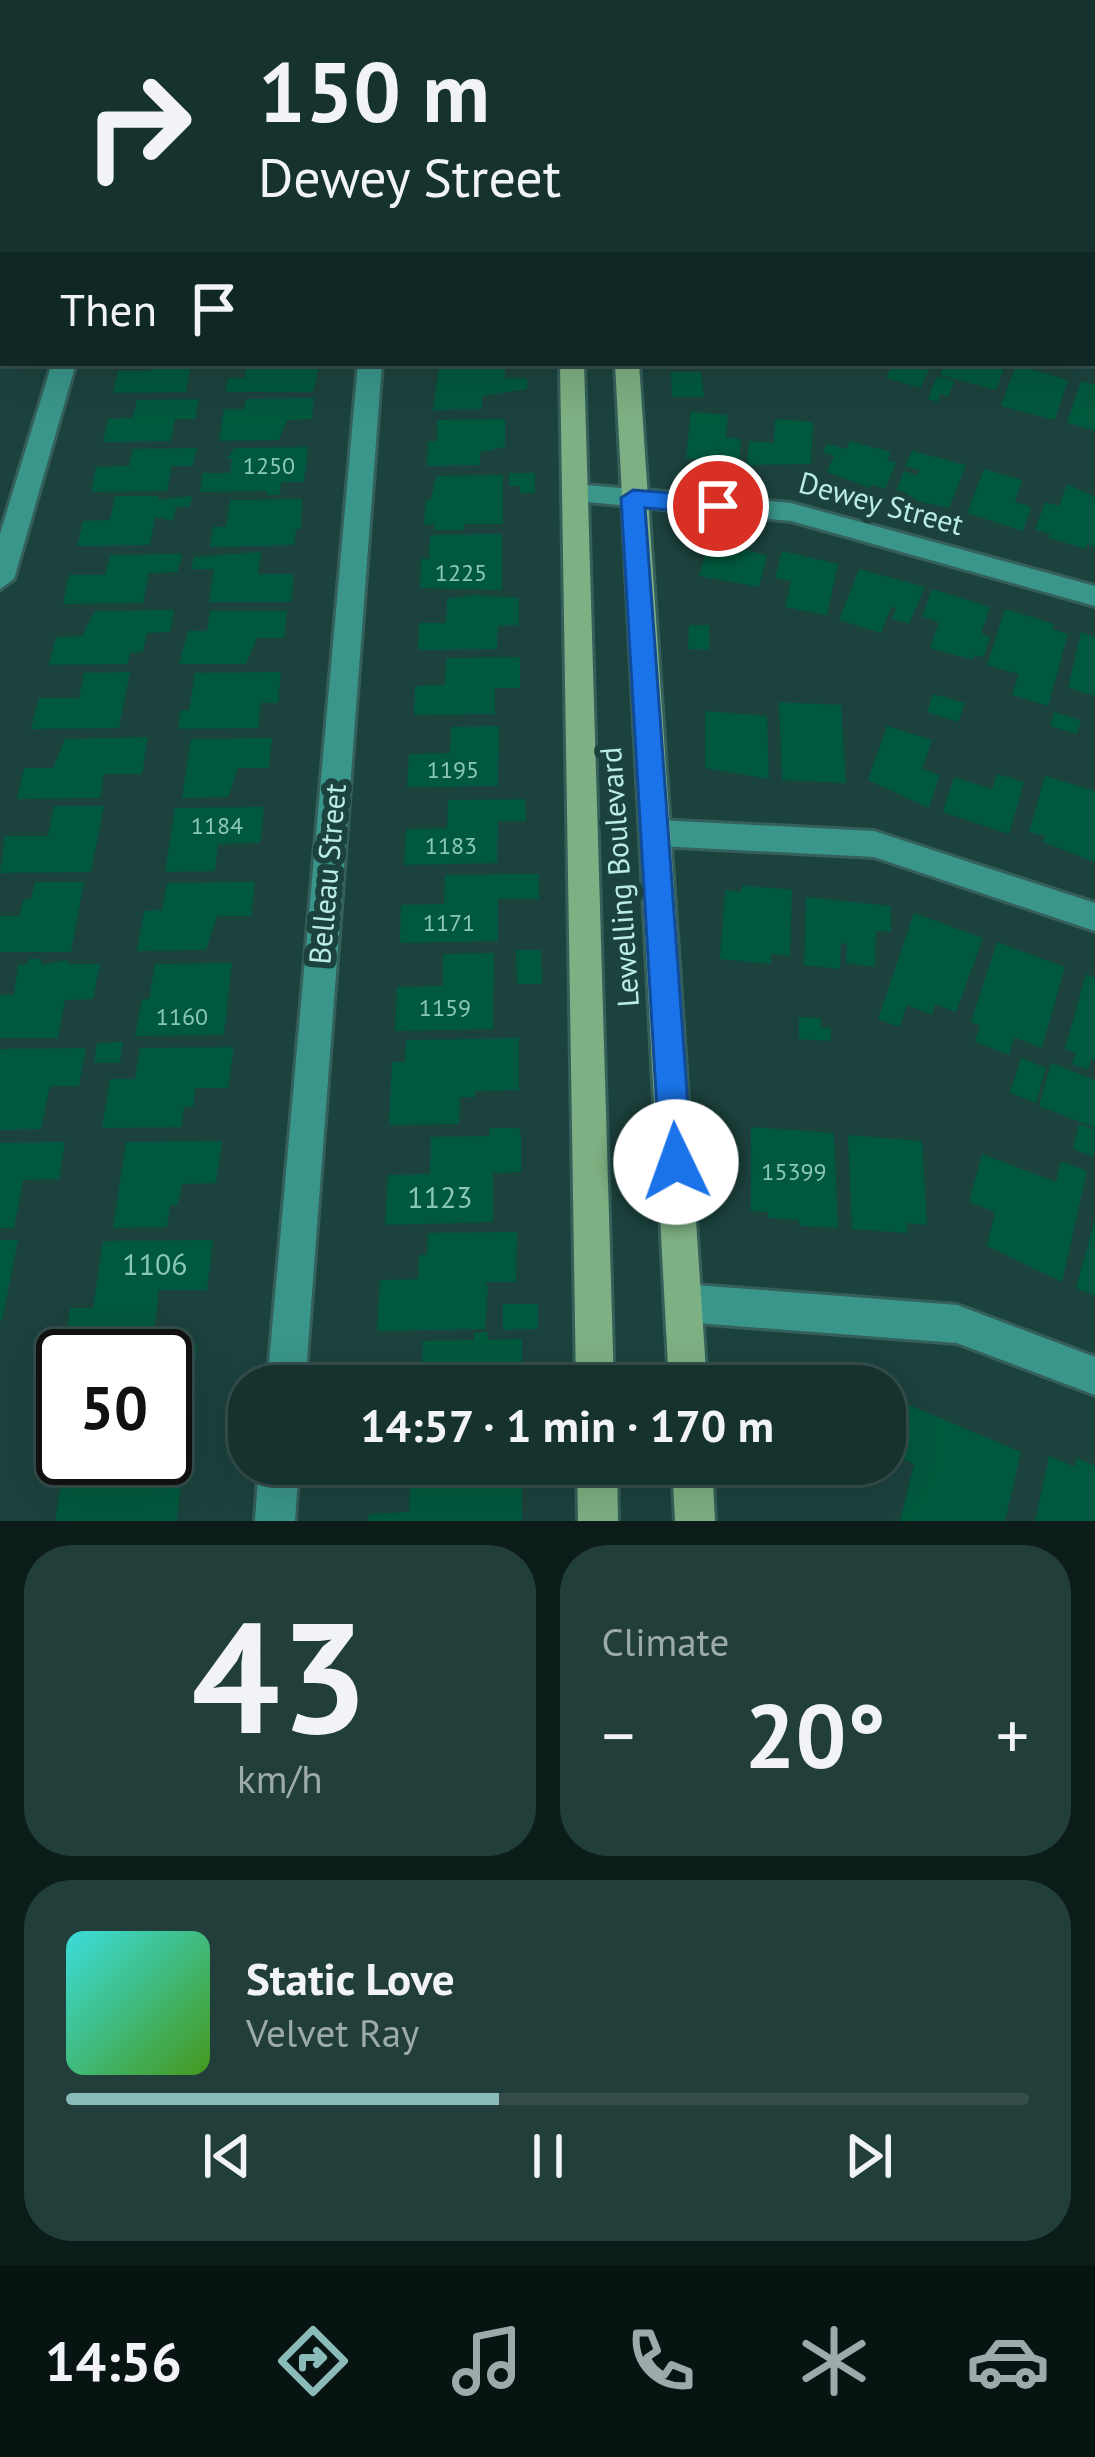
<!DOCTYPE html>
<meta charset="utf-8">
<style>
body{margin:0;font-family:"PT Sans",sans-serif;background:#223e3a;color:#f1f3f6;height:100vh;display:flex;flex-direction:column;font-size:45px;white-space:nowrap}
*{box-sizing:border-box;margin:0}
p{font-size:39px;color:#9daaaa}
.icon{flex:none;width:66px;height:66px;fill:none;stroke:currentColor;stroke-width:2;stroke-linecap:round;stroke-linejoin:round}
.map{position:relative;height:1521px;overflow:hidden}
.drawer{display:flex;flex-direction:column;gap:24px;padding:24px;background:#0c1c19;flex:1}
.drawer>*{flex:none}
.top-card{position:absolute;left:0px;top:0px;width:1095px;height:366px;box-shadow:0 12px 48px #0002,0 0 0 3px #344d4a;background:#15322e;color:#f1f3f6;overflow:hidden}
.speed{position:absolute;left:36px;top:1329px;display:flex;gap:24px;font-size:60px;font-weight:700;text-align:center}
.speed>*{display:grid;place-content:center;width:156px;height:156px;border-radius:50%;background:#15322e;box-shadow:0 12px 48px #0002,0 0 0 3px #344d4a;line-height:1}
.speed .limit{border:6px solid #111;border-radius:18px;background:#fff;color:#111}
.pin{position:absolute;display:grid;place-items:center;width:102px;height:102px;color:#fff;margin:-51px;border:6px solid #fff;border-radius:50%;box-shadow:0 3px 12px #0007}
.me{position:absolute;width:132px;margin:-66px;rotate:357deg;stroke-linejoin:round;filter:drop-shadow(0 0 9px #0008)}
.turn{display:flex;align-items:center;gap:42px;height:252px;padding:0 60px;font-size:54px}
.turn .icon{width:156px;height:156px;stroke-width:2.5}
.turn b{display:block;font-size:84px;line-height:102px}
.then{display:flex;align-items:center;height:114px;padding:0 60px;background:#0003;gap:24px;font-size:45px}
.big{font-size:90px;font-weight:600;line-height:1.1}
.drawer .card{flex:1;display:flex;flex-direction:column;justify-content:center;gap:18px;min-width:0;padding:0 42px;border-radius:48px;background:#223e3a}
.drawer .dial{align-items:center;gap:0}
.dial b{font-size:156px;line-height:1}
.song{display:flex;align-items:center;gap:36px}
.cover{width:144px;height:144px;border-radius:18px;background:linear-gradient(135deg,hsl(180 70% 55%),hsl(100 70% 35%))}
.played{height:12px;border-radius:6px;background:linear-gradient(90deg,#8bbbb9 45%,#344d4a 45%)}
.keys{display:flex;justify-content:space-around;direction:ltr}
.heat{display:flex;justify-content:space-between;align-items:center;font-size:66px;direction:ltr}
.drawer .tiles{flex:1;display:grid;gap:24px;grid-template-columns:1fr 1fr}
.card:last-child{grid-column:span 2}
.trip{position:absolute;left:228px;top:1365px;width:678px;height:120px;border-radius:48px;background:#15322e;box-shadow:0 12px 48px #0002,0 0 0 3px #344d4a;font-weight:600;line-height:120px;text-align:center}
.dock{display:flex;height:192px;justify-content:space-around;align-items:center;background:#081412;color:#9daaaa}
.dock .icon{width:84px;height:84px}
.dock .active{color:#8bbbb9}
.dock b{font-size:54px;color:#f1f3f6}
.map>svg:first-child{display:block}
.building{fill:#00593e}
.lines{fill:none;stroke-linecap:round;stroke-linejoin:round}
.minor-casing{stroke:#345f5a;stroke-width:6}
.major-casing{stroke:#345f5a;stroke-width:6}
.minor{fill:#3a958a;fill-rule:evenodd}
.major{fill:#7db082;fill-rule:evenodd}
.route{fill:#1a73e8;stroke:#114b97;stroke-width:3}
.labels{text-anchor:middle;stroke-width:12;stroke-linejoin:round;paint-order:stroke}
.number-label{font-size:24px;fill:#8ac7ba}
.street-label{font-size:30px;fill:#b8ece4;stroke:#1c423d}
.near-number-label{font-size:30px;fill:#8ac7ba}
</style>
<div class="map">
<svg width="1095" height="1521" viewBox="0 0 1095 1521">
<rect width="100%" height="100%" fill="#1c423d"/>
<path class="building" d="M153,363H208L207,368H190L186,392L113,393L118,371H151Z
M247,363H320L313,392H226L228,378H244Z
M893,363H932L921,388L886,378Z
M945,363H994L1005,366L996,390L940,375Z
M1016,365L1068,380L1055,420L1001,406Z
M505,366V378H527V389L482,396V409L433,410L439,367Z
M671,372H701L704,397H672Z
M937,376L955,381L948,396L940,394L938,402L928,399Z
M1081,381L1095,385V431L1067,423Z
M314,398L312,419L287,420L279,440L219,441L224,409H244L246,399Z
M199,399L195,419H175L171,441L103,442L108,419L133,418L137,400Z
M691,412L728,415L726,438L741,439L739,464L686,458Z
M505,419V447L480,452V465L427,466L428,441H437V420Z
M775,419L813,422L811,464L747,465L749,441L774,443Z
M850,441L891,452L887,460L896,463L885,489L872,485L870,488L827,472L834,456L823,452L827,444L847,449Z
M308,447L304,482H281L280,495H267V491L200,492L203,473H230L232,459H227L234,448Z
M197,448L193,466H172L167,491L91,492L96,467L129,466L133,449Z
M912,451L966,465L949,508L894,496L904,471L917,475L920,470L905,466Z
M984,469L1022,480L1015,502L1031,507L1023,531L967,513Z
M509,473H535V493H520V486H509Z
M503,475V524H464V530H434V524L424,525L426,500H431L436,476Z
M1067,484L1095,497V547L1087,544L1086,549L1048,538L1050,534L1035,530L1045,502L1059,506Z
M115,496H159L158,500L192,496L190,507H176L173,521L155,517L150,545L77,546L83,521L110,520Z
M302,499L301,529H296L294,545L210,547L213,527H226L230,500Z
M502,534V590L420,588L421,559H429L430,535Z
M725,543L767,556L759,587L699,576L708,545L724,548Z
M782,551L838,564L827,615L785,607L791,581L775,578Z
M261,552L258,574H294L291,602H209L214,569H191L194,557Z
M182,554L178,572L149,573L143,603L63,604L69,575H105L110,555Z
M859,569L925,587L909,624L892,619L896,608L891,607L881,633L839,620Z
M932,589L990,607L981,634L990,637L984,657L974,655L973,660L930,648L939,622L922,617Z
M475,595L519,598V625L498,626L497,649L418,650L419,623H446L447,599Z
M1005,609L1054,624L1052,629L1068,634L1048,706L1012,695L1019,674L987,665Z
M174,610L170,632L147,633L143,652L130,653L128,664L49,665L56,637L82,636L95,611Z
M210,611H287L284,638H257L246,664H179L188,631H207Z
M689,625H709V650L688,649Z
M1081,632L1095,637V696L1068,688Z
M520,657V688H495V714L414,715L415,686L445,685L446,658Z
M130,672L119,728L31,729L39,698H79L84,673Z
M281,672L278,703H261L258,728L178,729L181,710H189L195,673Z
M933,694L965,703L958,722L927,712Z
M779,702L841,705L846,783L782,780Z
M705,711L767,716L769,779L705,768Z
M1054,712L1081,720L1077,734L1050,726Z
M499,726L498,786L407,787L409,754L450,753L451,727Z
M887,726L932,740L922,769L940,775L929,808L868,780Z
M148,737L142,774H104L100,798L17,799L24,768H53L65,739Z
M272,738L269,768H238L228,797L182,798L191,739Z
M997,774L1024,782L1009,834L943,812L954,777L992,789Z
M1045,776L1095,791V862L1043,842L1045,836L1029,832Z
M525,799L526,821H498L497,863L404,865L406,829L447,828L448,800Z
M54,806H104L91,872L0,873L5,836H48Z
M264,807L260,843L218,844L215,871L165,872L175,808Z
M539,874V899H498V941L400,943L401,905L444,904L445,875Z
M35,882H84L71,952H0V916H19L23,900L31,899Z
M255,882L251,916H217L206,950L137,951L144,911L162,910L167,883Z
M742,885L792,890L790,956L771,954V964L720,959L725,890L741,892Z
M806,897L891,906V932L876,931L875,967L846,963L847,944L841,943L840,969L804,965Z
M914,913L983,938L956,1012L935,1004L932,1015L907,1005L899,1027L878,1019Z
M997,942L1065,967L1042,1048L1014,1037L1010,1055L975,1042L980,1025L971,1022Z
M516,950H541L542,984H517Z
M494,953L493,1029L395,1031L397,987L443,986V954Z
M29,959H41V965L68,960L67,964H100L93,999L65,1000L58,1038H0V995H14L18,965L28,964Z
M232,963L224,1035L135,1036L142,999H149L155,964Z
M1086,974L1095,978V1060L1091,1059L1088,1070L1072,1064L1076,1053L1065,1049Z
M799,1017L821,1018V1027L831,1028V1041L799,1039Z
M519,1038V1090L475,1091V1097H460L459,1124L389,1125L392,1062H405L406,1040Z
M123,1042L120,1063H94L97,1043Z
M234,1047L228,1088H195L193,1107H184L181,1127L102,1128L110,1079H135L140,1048Z
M86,1048L79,1086H50L41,1129L0,1130V1049Z
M1021,1058L1046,1068L1036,1103L1010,1093Z
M1051,1063L1095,1080V1128L1039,1106Z
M1079,1124L1095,1130L1094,1157L1073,1149Z
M751,1127L834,1133L838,1228L799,1226V1220L768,1218V1212L751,1211Z
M489,1128H519L521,1137V1172L493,1173V1222L385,1225L388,1175L430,1174L431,1137L489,1136Z
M848,1135L922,1141L927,1225L907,1223L908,1233L852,1229Z
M222,1141L216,1183L182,1184L178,1205H170L167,1227L113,1228L126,1142Z
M65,1142L59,1179L23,1180L14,1228H0V1143Z
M982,1154L1056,1182L1061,1161L1087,1171L1062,1282L987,1246L995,1212L969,1202Z
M1095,1219V1296L1076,1288Z
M517,1232L516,1282H484L488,1286L485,1329L377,1331L380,1280L418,1279L419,1255H427L428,1233Z
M0,1240H18L2,1321H0Z
M213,1240L207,1290H159L154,1333L66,1334L70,1308H93L103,1241Z
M503,1304H538V1329L503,1330Z
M487,1332L488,1340L522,1339V1379H488V1386H421L423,1341L474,1340V1333Z
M197,1344L191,1397L165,1398V1356H90L92,1346Z
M51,1385H63V1450H41Z
M902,1402L1021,1452L1005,1521H900L914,1464L889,1452Z
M1049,1456L1075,1467L1077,1458L1095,1466V1521H1035Z
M421,1464H522V1521H368L369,1514L409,1512L410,1484H420Z
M792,1464H878V1472L871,1471L870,1485L827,1478L826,1483L791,1477Z
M183,1465L177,1521H55L64,1467Z"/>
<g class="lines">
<defs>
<path id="minor" d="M24,0H47L22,3Z
M232,0H259L261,3H234Z
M769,0H789V3H769Z
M3,16V29L0,30V17Z
M1092,138H1095V151H1092Z
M1092,344L1095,345V361L1092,360Z
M52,363H76L14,579L0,589V534Z
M358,363H382L305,1386H267Z
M575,484L791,503L1095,586V606L791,521L566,500L562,493L566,486Z
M658,820L874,831L1095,903V931L874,857L658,846L647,842L642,833L647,824Z
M684,1284L957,1305L1095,1357V1395L957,1343L684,1322L671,1316L665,1303L671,1290Z
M259,1464H299L295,1521H255Z"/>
<path id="major" d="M559,0H579V3H559Z
M601,0H621L600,3Z
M560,363H584L614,1386H576Z
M615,363H639L707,1386H669Z
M577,1464H617L618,1521H578Z
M672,1464H712L715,1521H675Z"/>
</defs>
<use href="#minor" class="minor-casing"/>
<use href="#major" class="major-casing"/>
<use href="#minor" class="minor"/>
<use href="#major" class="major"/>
</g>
<path class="route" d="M633,490L718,497L730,506L718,514L645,508L692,1162L688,1173L676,1178L665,1173L660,1162L621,498Z"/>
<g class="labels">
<g class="number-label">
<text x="269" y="474">1250</text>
<text x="461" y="581">1225</text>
<text x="453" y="778">1195</text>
<text x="217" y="834">1184</text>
<text x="451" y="854">1183</text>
<text x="449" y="931">1171</text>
<text x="445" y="1016">1159</text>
<text x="182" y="1025">1160</text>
<text x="794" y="1180">15399</text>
</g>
<g class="street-label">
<text transform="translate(881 504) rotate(15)" y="10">Dewey Street</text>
<text transform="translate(328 874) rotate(-85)" y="10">Belleau Street</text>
<text transform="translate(620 877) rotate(-94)" y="10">Lewelling Boulevard</text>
</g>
<g class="near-number-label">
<text x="440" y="1208">1123</text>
<text x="155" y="1275">1106</text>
</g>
</g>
</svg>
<div class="speed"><div class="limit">50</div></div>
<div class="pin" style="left:718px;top:506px;background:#d93025"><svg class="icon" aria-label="arrive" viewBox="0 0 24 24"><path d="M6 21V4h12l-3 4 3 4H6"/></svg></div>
<svg class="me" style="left:676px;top:1162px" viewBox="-20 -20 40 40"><circle r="19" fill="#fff"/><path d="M0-13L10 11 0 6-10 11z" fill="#1a73e8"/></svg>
<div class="trip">14:57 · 1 min · 170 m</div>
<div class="top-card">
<div class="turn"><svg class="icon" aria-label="right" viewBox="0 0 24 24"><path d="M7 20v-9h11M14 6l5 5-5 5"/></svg><div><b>150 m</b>Dewey Street</div></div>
<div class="then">Then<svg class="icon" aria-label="arrive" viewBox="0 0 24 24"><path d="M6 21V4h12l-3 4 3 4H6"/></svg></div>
</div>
</div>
<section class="drawer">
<div class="tiles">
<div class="card dial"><b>43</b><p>km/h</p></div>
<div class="card"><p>Climate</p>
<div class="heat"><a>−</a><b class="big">20°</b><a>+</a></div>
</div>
<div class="card">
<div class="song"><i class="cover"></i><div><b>Static Love</b><p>Velvet Ray</p></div></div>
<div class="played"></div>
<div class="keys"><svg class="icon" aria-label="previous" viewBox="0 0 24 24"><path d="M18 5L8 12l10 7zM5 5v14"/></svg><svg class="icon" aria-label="pause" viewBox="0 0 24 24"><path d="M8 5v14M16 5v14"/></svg><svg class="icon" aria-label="next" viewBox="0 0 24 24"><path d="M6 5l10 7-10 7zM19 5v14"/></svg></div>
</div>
</div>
</section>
<nav class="dock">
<b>14:56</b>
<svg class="icon active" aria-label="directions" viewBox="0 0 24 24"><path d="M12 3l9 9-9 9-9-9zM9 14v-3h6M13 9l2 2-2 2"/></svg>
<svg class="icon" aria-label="music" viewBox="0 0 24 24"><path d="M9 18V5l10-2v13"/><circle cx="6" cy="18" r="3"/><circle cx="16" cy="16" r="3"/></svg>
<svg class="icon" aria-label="phone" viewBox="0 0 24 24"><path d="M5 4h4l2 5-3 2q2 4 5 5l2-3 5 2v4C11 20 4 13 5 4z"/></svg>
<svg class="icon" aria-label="climate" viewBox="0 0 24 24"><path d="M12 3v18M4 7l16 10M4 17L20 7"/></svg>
<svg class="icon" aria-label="car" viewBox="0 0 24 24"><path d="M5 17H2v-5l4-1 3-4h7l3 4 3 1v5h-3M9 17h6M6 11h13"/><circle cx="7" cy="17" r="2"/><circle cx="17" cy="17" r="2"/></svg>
</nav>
